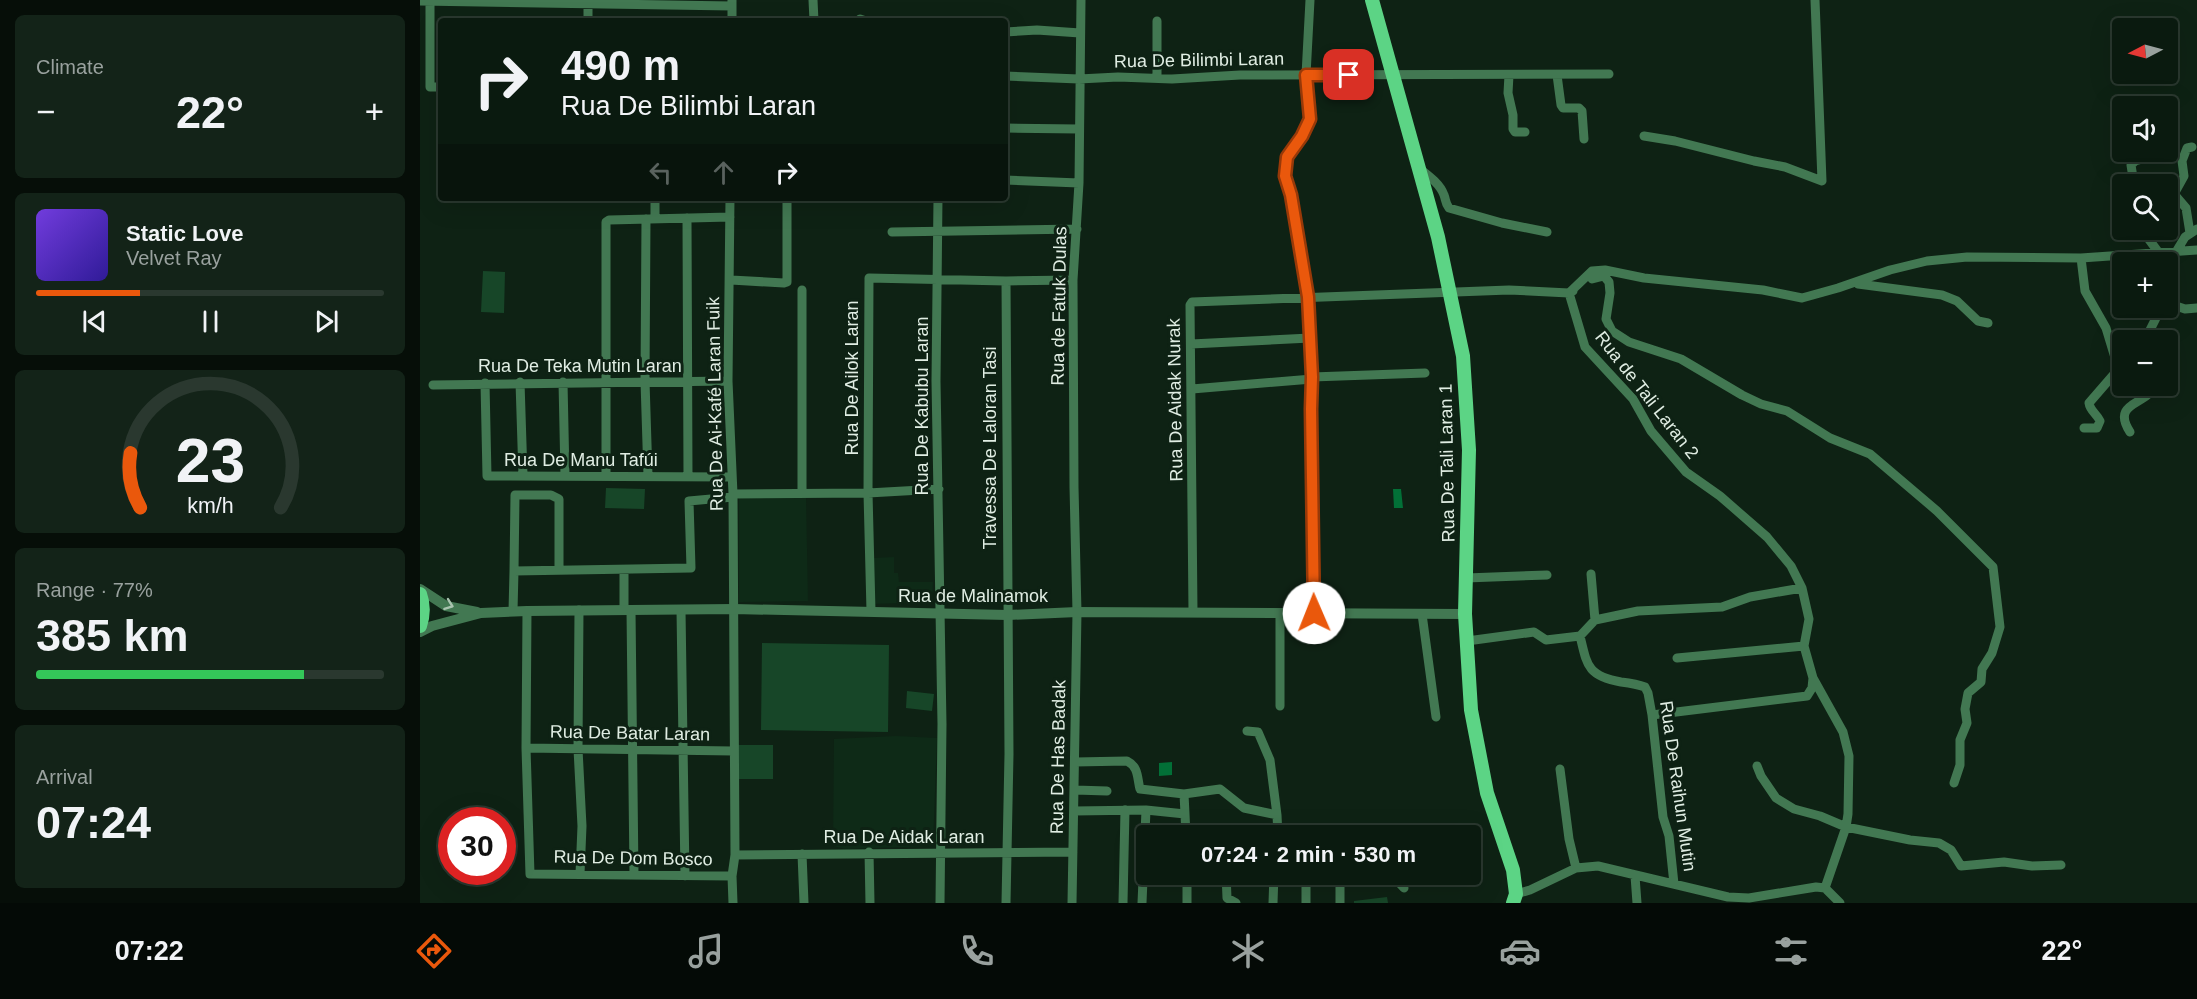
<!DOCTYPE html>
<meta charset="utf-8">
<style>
body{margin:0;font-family:Arial,sans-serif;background:#132318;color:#f1f3f6;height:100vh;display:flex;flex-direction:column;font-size:22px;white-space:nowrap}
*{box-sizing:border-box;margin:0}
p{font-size:20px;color:#99a19e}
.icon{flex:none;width:33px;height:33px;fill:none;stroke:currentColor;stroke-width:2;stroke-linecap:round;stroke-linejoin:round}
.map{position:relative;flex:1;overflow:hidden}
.sheet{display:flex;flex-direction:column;gap:15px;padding:15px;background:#060e08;width:420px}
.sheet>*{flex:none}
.banner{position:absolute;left:18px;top:18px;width:570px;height:183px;border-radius:6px;box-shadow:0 6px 24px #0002,0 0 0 2px #2a382f;background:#0a1a0f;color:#f1f3f6;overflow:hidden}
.needle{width:39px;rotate:264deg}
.controls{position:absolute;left:1692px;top:18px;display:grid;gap:12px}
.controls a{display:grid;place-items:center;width:66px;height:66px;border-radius:6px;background:#0a1a0f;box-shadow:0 6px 24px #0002,0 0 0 2px #2a382f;font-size:30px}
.speed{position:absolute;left:18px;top:807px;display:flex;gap:12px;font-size:30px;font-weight:700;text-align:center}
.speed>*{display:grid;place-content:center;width:78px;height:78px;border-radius:50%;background:#0a1a0f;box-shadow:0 6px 24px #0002,0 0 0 2px #2a382f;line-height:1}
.speed .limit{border:9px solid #d22;background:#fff;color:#111}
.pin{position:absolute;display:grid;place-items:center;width:51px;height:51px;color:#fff;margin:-26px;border-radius:12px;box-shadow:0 3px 9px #0006}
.me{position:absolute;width:66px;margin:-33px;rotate:359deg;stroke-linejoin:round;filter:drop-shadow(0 0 4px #0008)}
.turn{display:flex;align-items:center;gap:21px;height:126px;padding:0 24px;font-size:27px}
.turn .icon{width:78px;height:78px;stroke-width:2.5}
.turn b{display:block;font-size:42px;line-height:51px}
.lanes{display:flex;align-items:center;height:57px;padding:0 24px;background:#0003;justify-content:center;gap:30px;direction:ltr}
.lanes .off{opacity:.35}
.big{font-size:45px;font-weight:800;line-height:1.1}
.sheet .card{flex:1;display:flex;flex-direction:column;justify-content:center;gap:9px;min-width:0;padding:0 21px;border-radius:9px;background:#132318}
.sheet .dial{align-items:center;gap:0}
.dial svg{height:156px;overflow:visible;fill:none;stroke:#2a382f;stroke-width:7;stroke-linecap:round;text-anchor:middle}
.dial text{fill:#f1f3f6;stroke:none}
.song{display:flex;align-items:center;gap:18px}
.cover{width:72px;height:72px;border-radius:9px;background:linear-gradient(135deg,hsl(260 70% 55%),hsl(250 70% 35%))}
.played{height:6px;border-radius:3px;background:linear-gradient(90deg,#ea580c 30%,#2a382f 30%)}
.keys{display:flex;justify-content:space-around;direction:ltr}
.heat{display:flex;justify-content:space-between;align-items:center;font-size:33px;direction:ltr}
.charge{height:9px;border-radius:4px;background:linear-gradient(90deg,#34c759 77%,#2a382f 0)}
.trip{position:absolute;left:716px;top:825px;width:345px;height:60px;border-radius:6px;background:#0a1a0f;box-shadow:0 6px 24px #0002,0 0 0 2px #2a382f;font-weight:800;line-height:60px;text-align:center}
.dock{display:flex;height:96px;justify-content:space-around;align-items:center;background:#040a06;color:#99a19e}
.dock .icon{width:42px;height:42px}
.dock .on{color:#ea580c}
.dock b{font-size:27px;color:#f1f3f6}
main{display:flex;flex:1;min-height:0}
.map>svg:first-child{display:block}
.built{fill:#0e2a17}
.green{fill:#174628}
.water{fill:#027037}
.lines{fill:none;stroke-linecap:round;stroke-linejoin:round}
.minor{stroke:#427852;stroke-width:9}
.tertiary{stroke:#427852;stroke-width:10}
.primary{stroke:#5cd485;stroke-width:14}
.oneway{stroke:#a9c4b0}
.route-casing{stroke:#983908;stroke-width:15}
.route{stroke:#ea580c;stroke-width:10}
.labels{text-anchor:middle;stroke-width:6;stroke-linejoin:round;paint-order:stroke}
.street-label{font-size:18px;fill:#e0ede3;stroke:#0e2214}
</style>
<main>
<section class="sheet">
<div class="card"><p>Climate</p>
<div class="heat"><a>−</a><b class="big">22°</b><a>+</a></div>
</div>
<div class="card">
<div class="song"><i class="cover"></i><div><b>Static Love</b><p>Velvet Ray</p></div></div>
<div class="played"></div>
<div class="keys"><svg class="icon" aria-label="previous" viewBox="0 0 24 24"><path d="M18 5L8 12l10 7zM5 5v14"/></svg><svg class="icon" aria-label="pause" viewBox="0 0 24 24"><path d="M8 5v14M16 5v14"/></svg><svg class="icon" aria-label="next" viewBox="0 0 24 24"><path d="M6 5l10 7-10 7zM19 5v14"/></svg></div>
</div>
<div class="card dial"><svg viewBox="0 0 100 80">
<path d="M14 69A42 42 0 1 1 86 69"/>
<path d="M14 69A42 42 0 0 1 9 41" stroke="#ea580c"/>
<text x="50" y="56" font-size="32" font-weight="700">23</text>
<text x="50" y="72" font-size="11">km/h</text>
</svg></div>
<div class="card"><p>Range · 77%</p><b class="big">385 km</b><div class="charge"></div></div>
<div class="card"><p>Arrival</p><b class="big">07:24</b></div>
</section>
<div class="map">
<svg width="1777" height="903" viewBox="0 0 1777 903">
<rect width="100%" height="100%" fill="#0e2214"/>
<path class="built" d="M386,496L388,601L319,602V498Z
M474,557V573H478L479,582H513L512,602L452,604V558Z
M477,736L517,738L513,846L425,849L413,846L414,739Z"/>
<path class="green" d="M63,271L85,272L84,313L61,312Z
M186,488L225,489L224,509L185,508Z
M342,643L469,645L468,732L341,730Z
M487,691L514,694L512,711L486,708Z
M318,745H353V779H319Z
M967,897L968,903H934V901Z"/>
<path class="water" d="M973,489H981L983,508H974Z
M752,762V775L739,776V763Z"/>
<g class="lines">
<path class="minor" d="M393,0L394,21
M890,0L886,75L890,119L882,136L867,157L865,176L871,195L888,297L892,377L891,409L894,613
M0,1L312,6
M10,2V87H21
M440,19L446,21
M168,21V0
M312,21V0
M585,32L617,30L660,33
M1089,75L1088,93L1093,115V129L1095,132H1105
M1137,75L1141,105L1143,108H1159L1162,111L1164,139
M585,76L659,79L698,77L752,79L820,75L1189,74
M737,77V21
M585,128L658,129
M1224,136L1255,141L1334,161L1365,167L1402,181L1395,0
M1000,169C1009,176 1020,184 1024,195C1026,200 1025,203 1029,208L1082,223L1127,232
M585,180L659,183
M1714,184L1711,165L1715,161L1726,158
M1754,194L1764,176L1762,161L1767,148L1772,147
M1748,195L1754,194L1766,208L1770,233
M235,198V219
M518,198L516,381L522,724L520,903
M267,218L268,477
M226,219L225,381L228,476
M1722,230L1739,253
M472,232L657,229
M1756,252L1765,237L1777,229
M1661,258L1665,291L1686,328L1696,361L1695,373L1669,403C1670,411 1677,414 1680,421L1677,428H1664
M1172,279L1184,276L1189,282L1190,293L1186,319L1192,331L1209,342L1261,359L1322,395L1341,404L1367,411L1410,438L1450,454L1517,511L1573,567L1580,627L1572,653L1562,669L1561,682L1548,693L1545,709L1547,723L1540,740V765L1534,783
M311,280L364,283L367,282V198
M1438,284L1522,295L1537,301L1558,321L1568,323
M382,290V493
M1748,294L1750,304L1749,302L1748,304
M1750,304L1765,309L1777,308
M1725,340L1736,318L1744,308
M771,344L890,338
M892,377L1005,373
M100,382L103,476
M143,382L145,476
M65,383L67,476L312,477
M13,385L308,381
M772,389L892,379
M1710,432C1690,401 1729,405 1733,386
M186,475V222L189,220L310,217
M313,494L448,493L519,489
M204,570V610
M94,571L95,495H131L139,499V570
M1171,574L1175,620
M1046,578L1127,575
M159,610L158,749L162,826L160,874
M211,610L214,875
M261,610L265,876
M93,611L94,571L271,568L269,501L313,497
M107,611L106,748L110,874L312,876L315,855L313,494L308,381L310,198
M451,611L448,493L449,278L586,281L653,280
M773,612L770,305L772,302L1089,290L1149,293L1153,291
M860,613V706
M1002,614L1016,717
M1160,636L1175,620L1218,611L1302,607L1330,597L1382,588
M1047,641L1114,632L1126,640L1160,636C1167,665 1167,676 1201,682C1209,683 1217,684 1225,687L1228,693L1232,715L1243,817L1249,836L1254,884
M1257,658L1384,646
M1232,715L1387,696L1392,688L1393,678
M827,731L838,732L850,760L857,815
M106,748L313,751
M655,762L707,761C719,767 717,778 720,789L764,794
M1337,766L1341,776L1356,798L1374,809L1400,816L1426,827L1490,840L1519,843L1531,850L1541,866L1584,862L1612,866L1641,865
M1140,769L1149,839L1156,868
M655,790L687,791
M654,811L726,810L765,814L764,794L800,789L824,808L857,815L858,836
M765,814L766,836
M449,852L450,903
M382,854L384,903
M315,855L653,852
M806,874L807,898L816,903
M886,874V903
M920,874V903
M971,874L984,888
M312,876L313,903
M1215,876L1217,903
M1405,888L1420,903
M1096,894L1110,890L1156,868L1178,866L1308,897L1329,898L1396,887L1405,888L1426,827L1428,814L1429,756L1423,732L1393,678L1384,646L1389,619L1382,588L1371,566L1347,537L1300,496L1266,472L1231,431L1213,399L1165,347L1149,293L1172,271L1185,270L1224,278L1343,290L1382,298L1418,288L1470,270L1507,261L1547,257L1661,258L1777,250
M586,903L589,754L586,281
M652,903L657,612L654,487L653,280L659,183L661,0
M703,903L705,810
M722,903L726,810
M767,903V874
M853,903L854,874"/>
<path class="tertiary" d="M0,589L26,606L57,612
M0,632L12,626L61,613L107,611L314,609L588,615L657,612L1045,614"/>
<path class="primary" d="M952,0L1018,237L1043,356L1049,450L1045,614L1051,710L1067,793L1093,870L1096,894L1093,903
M0,594C4,605 4,614 0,626"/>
</g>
<defs><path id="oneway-chevron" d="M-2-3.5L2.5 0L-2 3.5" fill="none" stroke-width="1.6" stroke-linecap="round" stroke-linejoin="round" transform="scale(1.5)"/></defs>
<use class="oneway" href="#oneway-chevron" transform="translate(29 605) rotate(20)"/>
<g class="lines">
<defs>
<path id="route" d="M894,613L891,409L892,377L888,297L871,195L865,176L867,157L882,136L890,119L886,75H929"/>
</defs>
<use href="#route" class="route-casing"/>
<use href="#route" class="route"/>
</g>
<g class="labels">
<g class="street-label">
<text transform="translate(779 60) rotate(-1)" y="6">Rua De Bilimbi Laran</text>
<text transform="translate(639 306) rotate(-89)" y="6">Rua de Fatuk Dulas</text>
<text x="160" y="372">Rua De Teka Mutin Laran</text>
<text transform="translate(432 378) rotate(-90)" y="6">Rua De Ailok Laran</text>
<text transform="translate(1227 395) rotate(52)" y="6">Rua de Tali Laran 2</text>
<text transform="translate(755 400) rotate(-91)" y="6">Rua De Aidak Nurak</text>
<text transform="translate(295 404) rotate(-91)" y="6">Rua De Ai-Kafé Laran Fuik</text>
<text transform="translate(502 406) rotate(-90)" y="6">Rua De Kabubu Laran</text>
<text transform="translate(570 448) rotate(-90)" y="6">Travessa De Laloran Tasi</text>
<text x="161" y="466">Rua De Manu Tafúi</text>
<text transform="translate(1027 463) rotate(-91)" y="6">Rua De Tali Laran 1</text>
<text x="553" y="602">Rua de Malinamok</text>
<text transform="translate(210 733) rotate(1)" y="6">Rua De Batar Laran</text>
<text transform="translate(638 757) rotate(-89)" y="6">Rua De Has Badak</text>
<text transform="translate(1258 786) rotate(82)" y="6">Rua De Raihun Mutin</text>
<text x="484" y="843">Rua De Aidak Laran</text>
<text transform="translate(213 858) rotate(1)" y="6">Rua De Dom Bosco</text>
</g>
</g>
</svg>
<div class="controls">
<a><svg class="needle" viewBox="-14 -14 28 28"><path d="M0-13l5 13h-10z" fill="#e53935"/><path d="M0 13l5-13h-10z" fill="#99a19e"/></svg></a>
<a><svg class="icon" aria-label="sound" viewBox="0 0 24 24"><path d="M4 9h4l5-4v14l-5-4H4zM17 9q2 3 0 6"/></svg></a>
<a><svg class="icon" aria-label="search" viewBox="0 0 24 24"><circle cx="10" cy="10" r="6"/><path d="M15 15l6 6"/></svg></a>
<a>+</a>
<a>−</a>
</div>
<div class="speed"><div class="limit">30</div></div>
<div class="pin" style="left:929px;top:75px;background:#d93025"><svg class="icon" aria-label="arrive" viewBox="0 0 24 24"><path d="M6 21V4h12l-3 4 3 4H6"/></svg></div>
<svg class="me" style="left:894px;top:613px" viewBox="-20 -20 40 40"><circle r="19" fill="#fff"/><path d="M0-13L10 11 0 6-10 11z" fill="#ea580c"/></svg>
<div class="trip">07:24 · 2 min · 530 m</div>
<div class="banner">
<div class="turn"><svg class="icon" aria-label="right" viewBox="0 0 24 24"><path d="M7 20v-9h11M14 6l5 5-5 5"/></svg><div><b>490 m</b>Rua De Bilimbi Laran</div></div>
<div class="lanes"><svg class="icon off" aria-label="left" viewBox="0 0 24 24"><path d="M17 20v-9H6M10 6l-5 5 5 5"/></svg><svg class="icon off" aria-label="ahead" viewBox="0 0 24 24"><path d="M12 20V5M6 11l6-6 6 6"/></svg><svg class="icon" aria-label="right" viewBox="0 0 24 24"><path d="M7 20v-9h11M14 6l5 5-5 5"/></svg></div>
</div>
</div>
</main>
<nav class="dock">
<b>07:22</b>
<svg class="icon on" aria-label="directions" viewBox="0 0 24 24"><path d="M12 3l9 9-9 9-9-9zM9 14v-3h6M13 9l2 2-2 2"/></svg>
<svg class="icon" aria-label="music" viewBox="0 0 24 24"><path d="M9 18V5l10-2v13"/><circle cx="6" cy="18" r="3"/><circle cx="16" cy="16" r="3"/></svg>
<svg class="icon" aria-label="phone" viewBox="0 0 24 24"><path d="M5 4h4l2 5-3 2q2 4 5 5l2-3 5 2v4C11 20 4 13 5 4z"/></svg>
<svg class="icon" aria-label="climate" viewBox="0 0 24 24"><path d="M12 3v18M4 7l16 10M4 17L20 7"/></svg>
<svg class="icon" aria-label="car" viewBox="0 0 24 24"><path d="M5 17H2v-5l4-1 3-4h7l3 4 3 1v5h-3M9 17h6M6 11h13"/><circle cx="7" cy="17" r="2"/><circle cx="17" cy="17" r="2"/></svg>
<svg class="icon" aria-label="filters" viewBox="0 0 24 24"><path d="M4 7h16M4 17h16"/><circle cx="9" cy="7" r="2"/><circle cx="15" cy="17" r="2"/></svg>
<b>22°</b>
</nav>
